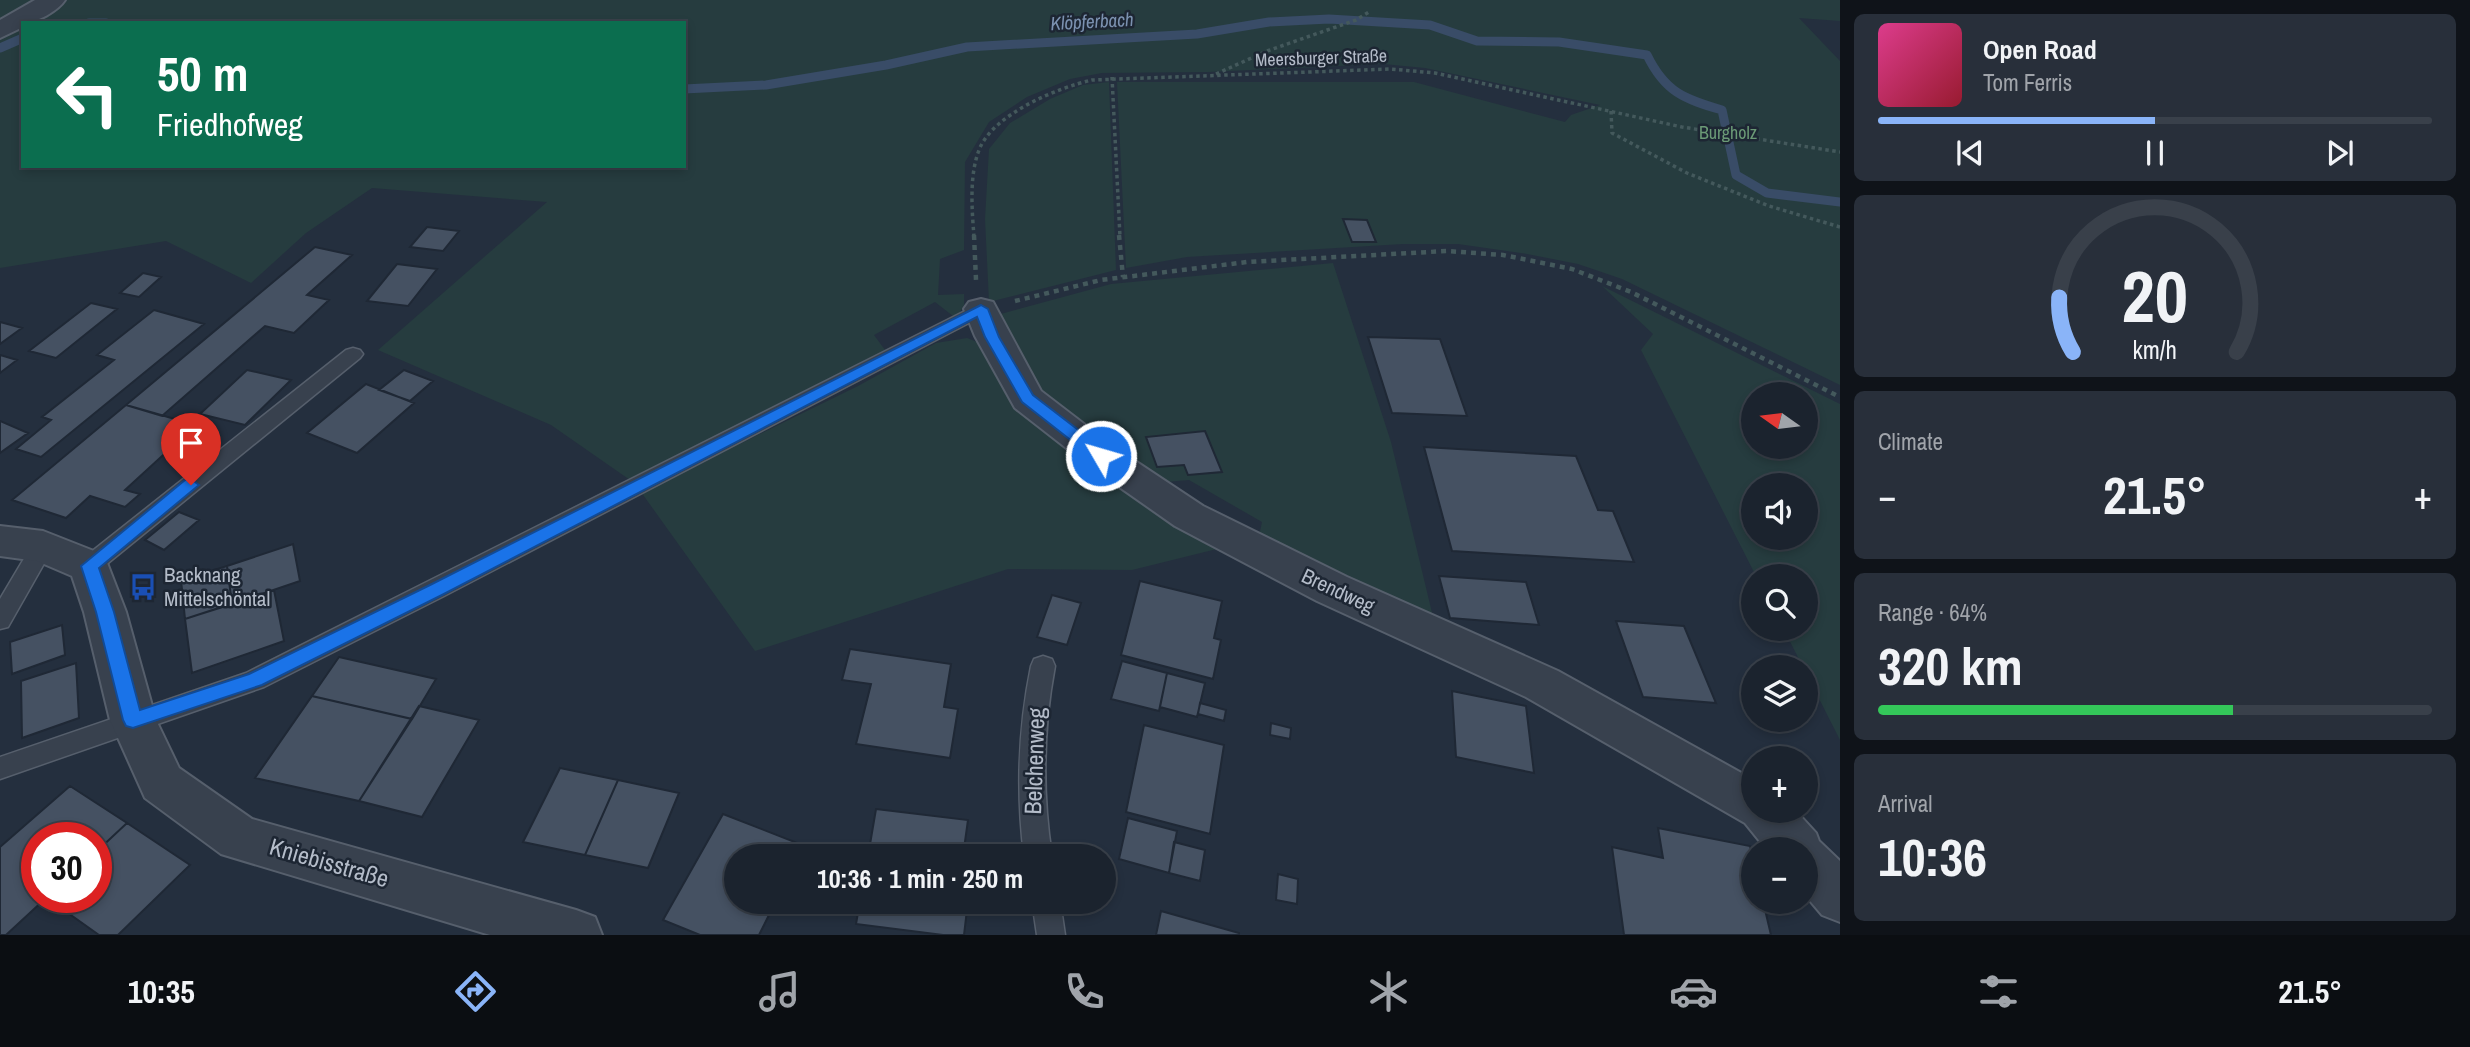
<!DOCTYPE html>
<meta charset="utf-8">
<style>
body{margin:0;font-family:"Archivo Narrow",sans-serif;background:#282f3a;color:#f1f3f6;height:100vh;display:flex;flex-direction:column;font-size:26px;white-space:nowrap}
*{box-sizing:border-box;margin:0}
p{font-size:23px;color:#a0a4aa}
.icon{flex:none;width:38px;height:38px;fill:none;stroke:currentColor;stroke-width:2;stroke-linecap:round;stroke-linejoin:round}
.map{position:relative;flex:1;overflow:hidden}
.panel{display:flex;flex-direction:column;gap:14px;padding:14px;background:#0f1319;width:630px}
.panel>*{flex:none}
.banner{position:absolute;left:21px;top:21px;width:665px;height:147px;border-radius:0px;box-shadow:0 4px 10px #0003,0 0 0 2px #39404a;background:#0b6e4f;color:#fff;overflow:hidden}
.needle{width:46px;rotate:284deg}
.tools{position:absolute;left:1741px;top:382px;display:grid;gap:14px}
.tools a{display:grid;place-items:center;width:77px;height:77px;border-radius:50%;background:#1b232e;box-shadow:0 4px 10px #0003,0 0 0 2px #39404a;font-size:35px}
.speed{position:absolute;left:21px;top:822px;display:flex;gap:14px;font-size:35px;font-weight:700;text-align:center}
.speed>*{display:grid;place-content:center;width:91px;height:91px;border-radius:50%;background:#1b232e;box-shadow:0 4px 10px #0003,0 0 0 2px #39404a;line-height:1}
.speed .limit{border:10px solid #d22;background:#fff;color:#111}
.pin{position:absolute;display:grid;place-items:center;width:60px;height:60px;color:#fff;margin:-72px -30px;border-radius:50% 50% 50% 0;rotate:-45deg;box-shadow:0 0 7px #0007}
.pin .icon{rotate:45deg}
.me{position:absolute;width:77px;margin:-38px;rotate:308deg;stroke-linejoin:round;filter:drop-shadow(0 0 5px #0008)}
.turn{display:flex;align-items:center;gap:24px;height:147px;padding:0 21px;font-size:32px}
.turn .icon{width:91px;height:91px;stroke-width:2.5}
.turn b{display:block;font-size:49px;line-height:60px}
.big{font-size:52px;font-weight:700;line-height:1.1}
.panel .tile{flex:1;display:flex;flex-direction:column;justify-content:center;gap:10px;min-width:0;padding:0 24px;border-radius:10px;background:#282f3a}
.panel .dial{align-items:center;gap:0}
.dial svg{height:182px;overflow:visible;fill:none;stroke:#39404a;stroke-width:7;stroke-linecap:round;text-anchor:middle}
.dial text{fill:#f1f3f6;stroke:none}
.song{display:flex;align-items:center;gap:21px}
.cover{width:84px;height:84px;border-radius:10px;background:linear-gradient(135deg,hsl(330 70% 55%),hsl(350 70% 35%))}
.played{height:7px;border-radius:4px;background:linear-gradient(90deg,#8ab4f8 50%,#39404a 50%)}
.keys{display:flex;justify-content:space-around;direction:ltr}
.heat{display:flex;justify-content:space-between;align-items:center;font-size:38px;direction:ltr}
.charge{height:10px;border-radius:5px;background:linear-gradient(90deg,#34c759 64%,#39404a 0)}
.trip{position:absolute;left:724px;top:844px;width:392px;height:70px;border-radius:35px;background:#1b232e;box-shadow:0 4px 10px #0003,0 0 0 2px #39404a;font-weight:700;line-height:70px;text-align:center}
.tabs{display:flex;height:112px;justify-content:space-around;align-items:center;background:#0b0e12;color:#a0a4aa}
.tabs .icon{width:49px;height:49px}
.tabs .active{color:#8ab4f8}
.tabs b{font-size:32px;color:#f1f3f6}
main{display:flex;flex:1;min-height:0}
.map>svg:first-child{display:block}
.green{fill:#263c3f;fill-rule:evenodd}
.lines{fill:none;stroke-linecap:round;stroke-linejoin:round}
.stream{stroke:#394c67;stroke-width:9}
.building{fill:#455162;stroke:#1f2835;stroke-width:2}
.service-casing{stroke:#565f6c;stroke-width:3}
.minor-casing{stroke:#565f6c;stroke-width:4}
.path-far1{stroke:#44595c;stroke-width:3.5;stroke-dasharray:3.5 3.5;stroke-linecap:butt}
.path{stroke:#44595c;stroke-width:4.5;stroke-dasharray:5 5;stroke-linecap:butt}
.service{fill:#38414e;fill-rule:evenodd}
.minor{fill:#38414e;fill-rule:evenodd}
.route{fill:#1a73e8;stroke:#114b97;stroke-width:2}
.labels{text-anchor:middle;stroke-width:5;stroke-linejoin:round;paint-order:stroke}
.far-street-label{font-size:18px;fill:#b4bcc9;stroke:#1d2633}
.far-park-label{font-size:18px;fill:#6b9a76;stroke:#1d2633}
.far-water-label{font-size:19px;font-style:italic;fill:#7c92b1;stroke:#1d2633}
.poi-label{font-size:21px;fill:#b4bcc9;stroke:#1d2633;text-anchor:start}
.street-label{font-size:21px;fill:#b4bcc9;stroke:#1d2633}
.near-street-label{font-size:24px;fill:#b4bcc9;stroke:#1d2633}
</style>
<main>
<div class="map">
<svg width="1840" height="935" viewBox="0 0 1840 935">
<rect width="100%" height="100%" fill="#242f3e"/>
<path class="green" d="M0,0H1840V21L1799,18L1840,61V385L1622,279L1578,264L1527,254L1458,244H1403L1187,257L1126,268L1117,82H1414L1565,122L1571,115L1600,105L1425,68L1383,64L1208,72L1102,73L1070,79L1027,97L989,122L965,162L964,250L940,259L938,295L964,294V305L959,314L953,316L935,302L874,335L885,350L630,480L551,425L378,350L547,202L372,188L306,233L251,283L166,241L0,268ZM23,23H684V166H23Z
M1109,82L1116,270L989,302L985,219L989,149L1010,123L1050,99L1083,85Z
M1333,263L1391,442L1434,621L1259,536L1262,522L1189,480L1154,483L1038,394L997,315L1111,284Z
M1602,286L1840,404V740L1806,673V667H1803L1783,628H1806V576H1756L1641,350L1653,334ZM1754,394H1806V446H1754ZM1754,485H1806V537H1754Z
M967,338L977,342L1013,401L1229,546L1132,570L1008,569L755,651L641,492L858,386L936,343Z"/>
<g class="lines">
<path class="stream" d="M89,23H106
M0,48L23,38
M684,89L766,85L886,65L967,47L1197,34L1269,22L1329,19L1430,25L1477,41L1559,42L1647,55C1665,92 1684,99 1722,110L1736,175L1767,193L1840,202"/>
</g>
<path class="building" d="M1343,219L1367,220L1376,242H1352Z
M427,227L459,231L443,251L410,247Z
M315,247L352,255L307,295L329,300L294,333L265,326L162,416L126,405Z
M397,264L437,269L408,306L367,301Z
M143,273L161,277L139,297L120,293Z
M91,303L117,309L56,358L29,351Z
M154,310L204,324L41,457L16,449L51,420L42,417L114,360L97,355Z
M0,322L22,328L0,344Z
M1368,337L1440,339L1467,416L1392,413Z
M0,355L17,360L0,373Z
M247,370L291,380L245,425L200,414Z
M404,370L433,381L410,401L379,390Z
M366,384L414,403L357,453L307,433Z
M126,405L196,425L125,490L140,494L125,507L90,496L66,518L12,500Z
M0,421L28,433L0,453Z
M1205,431L1222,472L1188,475L1184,465L1157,467L1146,437Z
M1424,447L1576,456L1598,510L1613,511L1634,562L1452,551Z
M179,512L199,520L164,550L145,540Z
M293,544L300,581L232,604L227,566Z
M227,566L232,604L185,619L181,580Z
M1439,576L1526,582L1539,625L1450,618Z
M1140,581L1222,601L1214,638L1221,640L1213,679L1121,655Z
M274,590L284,641L192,673L185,619Z
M1052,595L1081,603L1067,645L1037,637Z
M1616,621L1684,626L1716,703L1643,697Z
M62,625L65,655L12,674L10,642Z
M850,649L951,664L944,707L958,709L950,758L856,744L871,684L842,680Z
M339,657L436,679L412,719L312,696Z
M1122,661L1167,673L1159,711L1111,699Z
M76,663L79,718L22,738L21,681Z
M1167,673L1205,683L1197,717L1160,707Z
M1452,691L1526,706L1534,773L1456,757Z
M312,696L412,719L359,801L255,778Z
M1200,703L1226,710L1224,721L1198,714Z
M419,706L479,720L422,817L359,801Z
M1271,723L1291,728L1290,739L1270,735Z
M1144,725L1224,745L1210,834L1126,812Z
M560,768L618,780L585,855L523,842Z
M618,780L679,793L648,868L585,855Z
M70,786L127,823L96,852V838H37V898H46L6,935H0V847Z
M876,809L968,820L963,856H868Z
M723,814L805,846L800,856H737V901H776L759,935H700L663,920Z
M1128,818L1177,831L1169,873L1119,859Z
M127,823L190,865L118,935H99L47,898H96V852Z
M1658,828L1750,846L1754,860V901H1763L1771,935H1624L1612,847L1663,858Z
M1174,842L1205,850L1200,881L1169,873Z
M1278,874L1298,879L1297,904L1276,900Z
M860,901H968L964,935H943L856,924Z
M1161,911L1239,933V935H1156Z"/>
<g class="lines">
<defs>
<path id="service" d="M981,303L988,305L990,309L988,313L444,596L264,687L0,779V757L246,673Z
M353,348L360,350L363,354L360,358L97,572L89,575L81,572L78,566L81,560L346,350Z
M43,538L51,540L54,546L8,627L0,629V599L35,540Z
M1043,656L1052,659L1055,666C1043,730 1042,791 1052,856H1024C1016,791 1018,730 1031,666L1034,659Z
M1032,901H1060L1065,935H1037Z"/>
<path id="minor" d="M35,0H65C58,11 36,23 23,23V27L0,38V20Z
M981,299L993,302L1041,391L1114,447L1203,506L1347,577L1558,671L1754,780V810H1795L1816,833L1819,841L1840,861V922L1822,915L1806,896V849H1766L1745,823L1526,697L1317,601L1175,526L1088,465L1015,408L975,336L964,309L969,302Z
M0,526L43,531L104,555L126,612L156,720L179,768L252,819L576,910L595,917L602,935H490L221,854L145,798L110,720L84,612L72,576L37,561L0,556Z"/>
</defs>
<use href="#service" class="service-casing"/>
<use href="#minor" class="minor-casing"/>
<path class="path-far1" d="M1216,74L1267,51L1356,20L1369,12
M1112,77L1120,237
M1611,111L1612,133L1687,173L1769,206L1840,227
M974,237C972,210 969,176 979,150C993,114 1057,88 1092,80L1390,69L1435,73L1682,127L1840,152"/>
<path class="path" d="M974,235L976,280
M1119,235L1123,277
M1015,301L1101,280L1247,262L1447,251L1503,255L1572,269L1631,292L1840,397"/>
<use href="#service" class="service"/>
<use href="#minor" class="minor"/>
</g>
<path class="route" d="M981,305L988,309L999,337L1033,395L1107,452L1109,456L1107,460H1096L1022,402L985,337L977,317L442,595L262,685L133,728L126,726L123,720L96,612L81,566L185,480L191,479L199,485L99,568L114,612L140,710L249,674L430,585Z"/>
<defs>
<symbol id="bus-bare" viewBox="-9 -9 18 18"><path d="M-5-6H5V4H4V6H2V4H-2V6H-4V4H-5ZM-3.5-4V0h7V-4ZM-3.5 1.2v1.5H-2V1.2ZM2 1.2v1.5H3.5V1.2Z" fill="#1a4fb4" stroke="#1d2633" stroke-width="2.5" paint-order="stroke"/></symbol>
</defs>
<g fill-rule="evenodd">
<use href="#bus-bare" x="124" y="568" width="38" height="38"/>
</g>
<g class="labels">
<g class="far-street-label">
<text transform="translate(1321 58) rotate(-2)" y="6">Meersburger Straße</text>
</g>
<g class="far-park-label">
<text x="1728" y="139">Burgholz</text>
</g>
<g class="far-water-label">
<text transform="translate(1092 21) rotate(-3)" y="7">Klöpferbach</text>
</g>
<g class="poi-label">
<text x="164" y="582">Backnang<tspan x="164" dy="24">Mittelschöntal</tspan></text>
</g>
<g class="street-label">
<text transform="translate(1338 591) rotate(25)" y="7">Brendweg</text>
</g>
<g class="near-street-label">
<text transform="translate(1035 761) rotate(-88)" y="8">Belchenweg</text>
<text transform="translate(329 863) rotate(16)" y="8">Kniebisstraße</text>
</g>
</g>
</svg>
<div class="tools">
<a><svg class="needle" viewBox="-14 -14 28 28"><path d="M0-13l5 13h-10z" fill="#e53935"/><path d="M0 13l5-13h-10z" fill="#a0a4aa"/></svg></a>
<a><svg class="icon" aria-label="sound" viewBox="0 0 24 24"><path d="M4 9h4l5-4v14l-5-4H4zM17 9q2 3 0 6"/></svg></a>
<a><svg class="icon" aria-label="search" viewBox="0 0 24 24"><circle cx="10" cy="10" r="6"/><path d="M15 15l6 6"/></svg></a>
<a><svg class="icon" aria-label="layers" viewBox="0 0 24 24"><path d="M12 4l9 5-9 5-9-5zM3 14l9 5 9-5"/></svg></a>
<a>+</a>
<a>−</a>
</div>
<div class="speed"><div class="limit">30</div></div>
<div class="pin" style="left:191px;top:485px;background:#d93025"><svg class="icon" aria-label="arrive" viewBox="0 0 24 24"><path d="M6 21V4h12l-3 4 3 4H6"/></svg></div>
<svg class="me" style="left:1101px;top:456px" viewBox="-20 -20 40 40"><circle r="17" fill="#1a73e8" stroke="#fff" stroke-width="3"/><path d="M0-11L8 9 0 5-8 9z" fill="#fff"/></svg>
<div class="trip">10:36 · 1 min · 250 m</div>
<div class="banner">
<div class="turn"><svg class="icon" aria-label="left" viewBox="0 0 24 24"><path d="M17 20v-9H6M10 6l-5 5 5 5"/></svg><div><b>50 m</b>Friedhofweg</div></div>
</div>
</div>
<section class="panel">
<div class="tile">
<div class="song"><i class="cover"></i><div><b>Open Road</b><p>Tom Ferris</p></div></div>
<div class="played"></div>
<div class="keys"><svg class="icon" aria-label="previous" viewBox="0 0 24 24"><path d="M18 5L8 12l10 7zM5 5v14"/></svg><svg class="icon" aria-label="pause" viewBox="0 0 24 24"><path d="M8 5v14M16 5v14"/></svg><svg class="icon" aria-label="next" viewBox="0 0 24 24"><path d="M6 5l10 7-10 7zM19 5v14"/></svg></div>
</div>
<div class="tile dial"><svg viewBox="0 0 100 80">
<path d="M14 69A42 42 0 1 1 86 69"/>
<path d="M14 69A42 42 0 0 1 8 45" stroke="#8ab4f8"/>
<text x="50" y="56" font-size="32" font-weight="700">20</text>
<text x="50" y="72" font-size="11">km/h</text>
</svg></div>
<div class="tile"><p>Climate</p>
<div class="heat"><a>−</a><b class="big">21.5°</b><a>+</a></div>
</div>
<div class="tile"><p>Range · 64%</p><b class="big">320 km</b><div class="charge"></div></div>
<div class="tile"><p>Arrival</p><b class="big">10:36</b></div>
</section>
</main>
<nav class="tabs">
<b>10:35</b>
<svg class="icon active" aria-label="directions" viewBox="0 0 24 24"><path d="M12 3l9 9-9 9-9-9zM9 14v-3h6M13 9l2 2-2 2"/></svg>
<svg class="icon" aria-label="music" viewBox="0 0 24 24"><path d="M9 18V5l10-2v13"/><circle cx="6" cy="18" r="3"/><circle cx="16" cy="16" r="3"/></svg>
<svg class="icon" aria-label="phone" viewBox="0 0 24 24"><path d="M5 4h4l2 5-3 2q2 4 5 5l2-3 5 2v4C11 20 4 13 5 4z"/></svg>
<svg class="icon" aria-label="climate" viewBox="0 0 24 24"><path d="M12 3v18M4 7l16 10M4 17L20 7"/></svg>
<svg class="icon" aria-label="car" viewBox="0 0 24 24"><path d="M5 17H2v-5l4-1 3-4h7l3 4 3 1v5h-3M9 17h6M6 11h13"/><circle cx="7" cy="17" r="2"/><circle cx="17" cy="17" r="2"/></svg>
<svg class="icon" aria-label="filters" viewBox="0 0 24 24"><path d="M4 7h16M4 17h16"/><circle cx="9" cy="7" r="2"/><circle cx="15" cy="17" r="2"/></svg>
<b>21.5°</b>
</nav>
